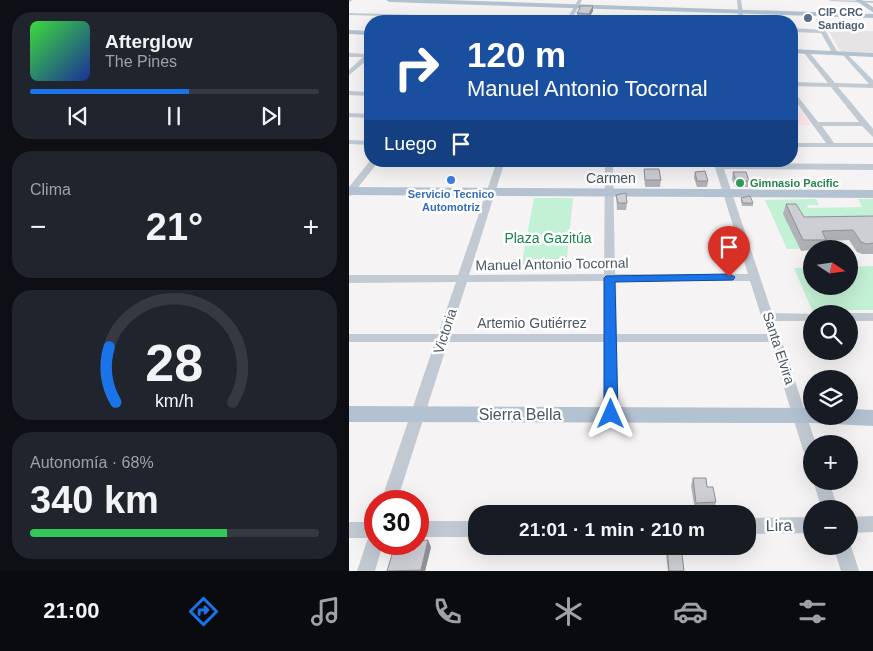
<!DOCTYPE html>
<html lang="es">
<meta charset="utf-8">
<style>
body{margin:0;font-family:Helvetica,sans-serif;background:#20242c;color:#f1f3f6;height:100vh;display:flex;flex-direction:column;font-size:19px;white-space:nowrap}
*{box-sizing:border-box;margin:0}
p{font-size:16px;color:#9ea1a6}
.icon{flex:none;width:28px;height:28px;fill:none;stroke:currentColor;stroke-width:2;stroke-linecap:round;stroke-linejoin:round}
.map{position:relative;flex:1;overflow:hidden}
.sheet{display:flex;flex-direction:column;gap:12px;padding:12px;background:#0d0f14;width:349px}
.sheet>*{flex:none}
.guide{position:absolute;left:15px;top:15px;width:434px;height:152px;border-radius:20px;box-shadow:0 5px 20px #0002;background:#1a4fa0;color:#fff;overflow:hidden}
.needle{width:32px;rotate:103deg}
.controls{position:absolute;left:454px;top:240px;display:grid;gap:10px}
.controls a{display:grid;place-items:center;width:55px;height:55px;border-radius:50%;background:#171b24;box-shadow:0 5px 20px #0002;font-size:25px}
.speed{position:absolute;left:15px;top:490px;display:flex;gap:10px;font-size:25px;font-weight:700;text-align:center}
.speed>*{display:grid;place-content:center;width:65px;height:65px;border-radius:50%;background:#171b24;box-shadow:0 5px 20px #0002;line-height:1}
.speed .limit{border:8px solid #d22;background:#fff;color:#111}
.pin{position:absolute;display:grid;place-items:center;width:42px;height:42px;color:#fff;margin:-51px -21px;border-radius:50% 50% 50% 0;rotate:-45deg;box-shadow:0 0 5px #0007}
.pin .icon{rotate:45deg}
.me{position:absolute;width:55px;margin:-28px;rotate:0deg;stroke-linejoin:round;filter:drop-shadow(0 0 4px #0008)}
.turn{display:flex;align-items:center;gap:18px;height:105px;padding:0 20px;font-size:22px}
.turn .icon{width:65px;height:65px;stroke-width:2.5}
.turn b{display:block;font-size:35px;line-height:42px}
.then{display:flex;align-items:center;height:48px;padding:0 20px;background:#0003;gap:10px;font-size:19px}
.big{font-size:38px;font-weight:700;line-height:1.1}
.sheet .card{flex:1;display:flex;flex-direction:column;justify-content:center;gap:8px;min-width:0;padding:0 18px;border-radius:20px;background:#20242c}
.sheet .dial{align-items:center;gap:0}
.dial svg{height:130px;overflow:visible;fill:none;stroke:#363941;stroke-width:7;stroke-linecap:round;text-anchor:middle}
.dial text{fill:#f1f3f6;stroke:none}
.song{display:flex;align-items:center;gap:15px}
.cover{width:60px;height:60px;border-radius:8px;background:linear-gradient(135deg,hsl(120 70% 55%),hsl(230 70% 35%))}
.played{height:5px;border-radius:2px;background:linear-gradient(90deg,#1a73e8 55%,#363941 55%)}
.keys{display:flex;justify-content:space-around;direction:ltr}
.heat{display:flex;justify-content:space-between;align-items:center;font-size:28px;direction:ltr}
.charge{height:8px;border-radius:4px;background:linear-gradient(90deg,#34c759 68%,#363941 0)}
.trip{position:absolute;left:119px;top:505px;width:288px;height:50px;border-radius:20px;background:#171b24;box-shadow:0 5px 20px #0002;font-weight:700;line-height:50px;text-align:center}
.dock{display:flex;height:80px;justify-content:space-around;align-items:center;background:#090b0e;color:#9ea1a6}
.dock .icon{width:35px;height:35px}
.dock .current{color:#1a73e8}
.dock b{font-size:22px;color:#f1f3f6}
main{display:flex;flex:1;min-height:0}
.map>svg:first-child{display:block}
.education{fill:#e6e4e5}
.medical{fill:#fce8e6}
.green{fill:#c3f1d5}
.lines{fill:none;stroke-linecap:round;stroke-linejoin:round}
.minor{fill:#c1cad2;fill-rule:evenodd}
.major{fill:#b3c2d1;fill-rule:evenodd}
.wall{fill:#b0b2b7}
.shaded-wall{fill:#909195}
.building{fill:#cdcfd5;stroke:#909195}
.route{fill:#1a73e8;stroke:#114b97}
.service-dot{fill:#5c6f8a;stroke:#fff;stroke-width:2}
.shop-dot{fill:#3f7fe0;stroke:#fff;stroke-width:2}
.leisure-dot{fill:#2e9e5b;stroke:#fff;stroke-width:2}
.labels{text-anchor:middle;stroke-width:5;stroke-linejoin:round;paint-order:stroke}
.far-service-label{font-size:11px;font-weight:bold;fill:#4e5e75;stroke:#fff;text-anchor:start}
.far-leisure-label{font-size:11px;font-weight:bold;fill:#27864d;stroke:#fff;text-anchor:start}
.far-shop-label{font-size:11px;font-weight:bold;fill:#366cbe;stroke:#fff}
.street-label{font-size:14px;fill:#4a5661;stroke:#fff}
.park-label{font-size:14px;fill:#17864f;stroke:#fff}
.near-street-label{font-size:16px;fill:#4a5661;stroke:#fff}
</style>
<main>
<section class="sheet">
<div class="card">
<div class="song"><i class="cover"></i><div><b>Afterglow</b><p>The Pines</p></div></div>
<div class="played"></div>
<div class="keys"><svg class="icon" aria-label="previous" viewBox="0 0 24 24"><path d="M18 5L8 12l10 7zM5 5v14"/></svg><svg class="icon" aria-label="pause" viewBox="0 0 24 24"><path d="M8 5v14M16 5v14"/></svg><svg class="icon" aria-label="next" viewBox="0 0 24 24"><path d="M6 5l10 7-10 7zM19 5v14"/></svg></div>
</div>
<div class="card"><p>Clima</p>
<div class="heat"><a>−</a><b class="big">21°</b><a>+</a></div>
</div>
<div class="card dial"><svg viewBox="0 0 100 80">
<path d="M14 69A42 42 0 1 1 86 69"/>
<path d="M14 69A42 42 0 0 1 10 35" stroke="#1a73e8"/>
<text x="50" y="56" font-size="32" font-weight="700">28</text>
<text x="50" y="72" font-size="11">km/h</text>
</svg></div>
<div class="card"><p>Autonomía · 68%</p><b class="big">340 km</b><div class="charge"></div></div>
</section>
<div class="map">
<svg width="525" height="571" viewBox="0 0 525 571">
<rect width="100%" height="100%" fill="#f5f3f3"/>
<path class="education" d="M479,30L524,31V53L491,51Z"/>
<path class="medical" d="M443,97L452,111L462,125H443Z"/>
<path class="green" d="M185,198H224L217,267H172Z
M467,199L470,205H458L459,208L513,207L509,199H524V226L452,228L435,214L451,249H438L416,200Z
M524,266V310H463L445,268H462V286H500V267Z"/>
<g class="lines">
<path class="minor" d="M0,0H4L0,2Z
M229,0H233L223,19L228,21L0,15V13L218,19Z
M388,0H392L395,21H390Z
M480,0L525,1V3L482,1Z
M292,15L337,17L340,19L337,21L290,18Z
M417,18L419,19V21H415Z
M442,28L476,30L489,53L484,54L472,33L442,32Z
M455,51H459L486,83L520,84L493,54L492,53L495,51L525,81V88L489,87L525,130V138L513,126H473L485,143H525V147H442V143H477L442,95V88L469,122H510L482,87L442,86V82L479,83L455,53Z
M21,52V58L0,75V70L14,57H0V53L17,54Z
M0,91L21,92V96L0,95Z
M0,113L21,114V118L0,117Z
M0,140L21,141V145L0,144Z
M21,161H30L3,195L0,196V187Z
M148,161H156L120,275L255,274L256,161H264L266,274H399L364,161H372L373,163L525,164V170L375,169L423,313L465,314H462V321H426L467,444H462V456L457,455L454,450L421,342H268L269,414L267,418L262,420L257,418L255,414V342H99L48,501H32L86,342H0V334H89L107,282L0,283V275H109ZM255,281V334H101L118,282ZM267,281H401L418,334H268Z
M500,313H525V321H500V314H497Z
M464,481H480L489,509H473Z
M525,516V532L500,533V517Z
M462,517V533L398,534V518Z
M69,521H128V537H69Z
M0,522H26V544H34L26,571H8L19,538H0Z
M500,542L502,546L510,571H492L484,546H500Z"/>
<path class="major" d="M37,0H96L525,14V18L40,2Z
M506,0H513L525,8V13Z
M0,30L21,31V35L0,34Z
M442,49L525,53V57L442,53Z
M0,187L525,190V198L0,195Z
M0,406L462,408V416H500V409L525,410V426L464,423L0,422Z"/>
</g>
<path class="wall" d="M230,6L244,11L240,18H228V13L230,10Z
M295,169L312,180L311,187H296Z
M346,172L359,181L358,187H348L345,178Z
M384,172L400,181L399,187H386L383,179Z
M267,195L278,203L277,210H268Z
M392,198L404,203V206H393L392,201Z
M437,204L455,217L525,216V254H513L508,252L500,240L477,241L474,249H462V250L452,251L434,214Z
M344,478L358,487L367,502L365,509L346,510L342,486Z
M316,546H332L335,571H319Z
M82,547L76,571H38Z"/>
<path class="shaded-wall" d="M244,6V11L240,18V14Z
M79,540L82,547L76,571H72V570Z"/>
<path class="building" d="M230,6H244L240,14L228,13L231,8Z
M89,20L106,21H88Z
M295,169H310L312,180H296Z
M356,171L359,181H348L346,172Z
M384,172H397L400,181H387Z
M277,193L278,203H269L267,195Z
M401,196L404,203H394L392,198Z
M437,204H447L455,217L525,216V243L517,244L512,242L504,230L473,231L477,240H454Z
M344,478H357L358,487H364L367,502L347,503Z
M79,540L72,570L38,571L46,545L47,544H69V541Z
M318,546H332L335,571H320Z"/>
<path class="route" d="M380,274L386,277L384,280L266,282L269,414L267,419L262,420L257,419L255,414V278L257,276Z"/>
<circle class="service-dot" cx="459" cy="18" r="5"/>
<circle class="shop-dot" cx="102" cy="180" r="5"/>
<circle class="leisure-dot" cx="391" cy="183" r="5"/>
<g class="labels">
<g class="far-service-label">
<text x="469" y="16">CIP CRC<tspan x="469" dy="13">Santiago</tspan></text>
</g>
<g class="far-leisure-label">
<text x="401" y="187">Gimnasio Pacific</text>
</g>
<g class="far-shop-label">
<text x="102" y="198">Servicio Tecnico<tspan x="102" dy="13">Automotriz</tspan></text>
</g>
<g class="street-label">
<text x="262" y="183">Carmen</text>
<text transform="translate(203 264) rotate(-1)" y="5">Manuel Antonio Tocornal</text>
<text x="183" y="328">Artemio Gutiérrez</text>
<text transform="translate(96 331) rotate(-72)" y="5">Victoria</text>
<text transform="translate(430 348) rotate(72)" y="5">Santa Elvira</text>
</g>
<g class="park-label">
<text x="199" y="243">Plaza Gazitúa</text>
</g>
<g class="near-street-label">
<text x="171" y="420">Sierra Bella</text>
<text transform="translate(430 525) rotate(-1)" y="6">Lira</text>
</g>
</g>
</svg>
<div class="controls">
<a><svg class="needle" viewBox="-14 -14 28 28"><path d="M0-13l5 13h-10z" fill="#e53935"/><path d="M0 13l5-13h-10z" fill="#9ea1a6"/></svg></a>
<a><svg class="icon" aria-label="search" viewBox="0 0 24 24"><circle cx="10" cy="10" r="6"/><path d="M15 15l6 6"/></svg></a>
<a><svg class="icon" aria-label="layers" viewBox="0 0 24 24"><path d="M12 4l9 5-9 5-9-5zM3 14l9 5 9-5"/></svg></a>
<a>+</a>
<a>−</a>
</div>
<div class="speed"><div class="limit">30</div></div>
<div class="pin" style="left:380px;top:277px;background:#d93025"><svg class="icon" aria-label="arrive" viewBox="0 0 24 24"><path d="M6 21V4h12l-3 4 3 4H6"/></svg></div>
<svg class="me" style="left:262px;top:414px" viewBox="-20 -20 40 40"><path d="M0-17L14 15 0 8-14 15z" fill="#1a73e8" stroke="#fff" stroke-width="4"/></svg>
<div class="trip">21:01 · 1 min · 210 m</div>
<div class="guide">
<div class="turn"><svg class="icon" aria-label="right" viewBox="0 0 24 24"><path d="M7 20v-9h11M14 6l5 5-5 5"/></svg><div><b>120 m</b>Manuel Antonio Tocornal</div></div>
<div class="then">Luego<svg class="icon" aria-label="arrive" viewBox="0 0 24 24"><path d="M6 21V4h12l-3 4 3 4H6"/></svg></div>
</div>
</div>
</main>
<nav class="dock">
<b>21:00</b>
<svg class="icon current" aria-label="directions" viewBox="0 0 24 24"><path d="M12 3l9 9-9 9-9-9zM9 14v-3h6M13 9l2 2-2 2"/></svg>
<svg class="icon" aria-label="music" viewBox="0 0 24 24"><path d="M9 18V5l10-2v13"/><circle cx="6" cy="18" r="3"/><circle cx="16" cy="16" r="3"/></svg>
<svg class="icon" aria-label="phone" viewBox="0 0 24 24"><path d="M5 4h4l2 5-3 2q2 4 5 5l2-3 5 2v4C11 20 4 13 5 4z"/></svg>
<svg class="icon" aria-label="climate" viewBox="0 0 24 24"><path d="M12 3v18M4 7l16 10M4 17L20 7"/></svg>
<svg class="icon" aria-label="car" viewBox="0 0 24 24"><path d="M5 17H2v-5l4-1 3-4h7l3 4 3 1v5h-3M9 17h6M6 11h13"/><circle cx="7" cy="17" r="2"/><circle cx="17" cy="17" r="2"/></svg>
<svg class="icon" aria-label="filters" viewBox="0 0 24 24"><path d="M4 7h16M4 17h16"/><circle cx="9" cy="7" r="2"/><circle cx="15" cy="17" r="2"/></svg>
</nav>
